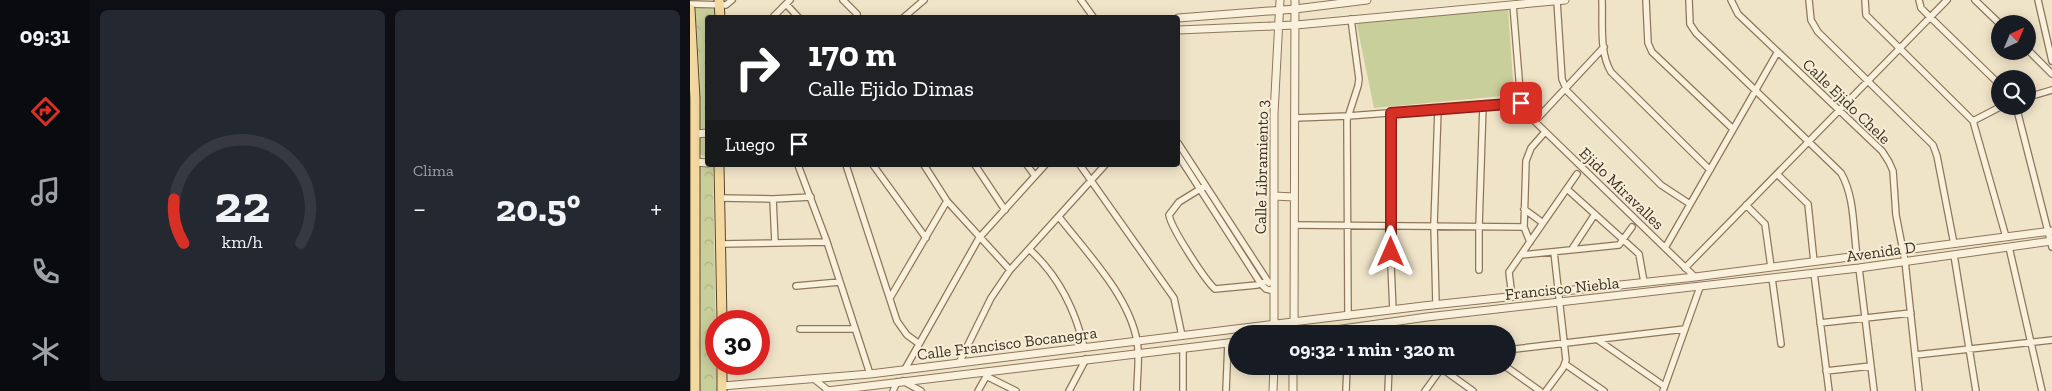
<!DOCTYPE html>
<html lang="es">
<meta charset="utf-8">
<style>
body{margin:0;font-family:"Zilla Slab",serif;background:#242831;color:#f1f3f6;height:100vh;display:flex;flex-direction:column;font-size:19px;white-space:nowrap}
*{box-sizing:border-box;margin:0}
p{font-size:16px;color:#9ea1a6}
.icon{flex:none;width:28px;height:28px;fill:none;stroke:currentColor;stroke-width:2;stroke-linecap:round;stroke-linejoin:round}
.map{position:relative;flex:1;overflow:hidden}
.sheet{display:flex;flex-direction:column;gap:10px;padding:10px;background:#0d0f14;width:600px}
.sheet>*{flex:none}
.top-card{position:absolute;left:15px;top:15px;width:475px;height:152px;border-radius:5px;box-shadow:0 2px 12px #0003;background:#202124;color:#fff;overflow:hidden}
.needle{width:32px;rotate:44deg}
.tools{position:absolute;left:1301px;top:15px;display:grid;gap:10px}
.tools a{display:grid;place-items:center;width:45px;height:45px;border-radius:50%;background:#171b24;box-shadow:0 2px 12px #0003;font-size:25px}
.speed{position:absolute;left:15px;top:310px;display:flex;gap:10px;font-size:25px;font-weight:700;text-align:center}
.speed>*{display:grid;place-content:center;width:65px;height:65px;border-radius:50%;background:#171b24;box-shadow:0 2px 12px #0003;line-height:1}
.speed .limit{border:8px solid #d22;background:#fff;color:#111}
.pin{position:absolute;display:grid;place-items:center;width:42px;height:42px;color:#fff;margin:-21px;border-radius:10px;box-shadow:0 2px 8px #0006}
.me{position:absolute;width:55px;margin:-28px;rotate:0deg;stroke-linejoin:round;filter:drop-shadow(0 0 4px #0008)}
.turn{display:flex;align-items:center;gap:18px;height:105px;padding:0 20px;font-size:22px}
.turn .icon{width:65px;height:65px;stroke-width:2.5}
.turn b{display:block;font-size:35px;line-height:42px}
.then{display:flex;align-items:center;height:48px;padding:0 20px;background:#0003;gap:10px;font-size:19px}
.big{font-size:38px;font-weight:700;line-height:1.1}
.sheet .widget{flex:1;display:flex;flex-direction:column;justify-content:center;gap:8px;min-width:0;padding:0 18px;border-radius:8px;background:#242831}
.sheet .dial{align-items:center;gap:0}
.dial svg{height:130px;overflow:visible;fill:none;stroke:#363941;stroke-width:7;stroke-linecap:round;text-anchor:middle}
.dial text{fill:#f1f3f6;stroke:none}
.heat{display:flex;justify-content:space-between;align-items:center;font-size:28px;direction:ltr}
.sheet .tiles{flex:1;display:grid;gap:10px;grid-template-columns:repeat(2,1fr)}
.trip{position:absolute;left:538px;top:325px;width:288px;height:50px;border-radius:25px;background:#171b24;box-shadow:0 2px 12px #0003;font-weight:700;line-height:50px;text-align:center}
main{display:flex;flex:1;min-height:0}
.tab-bar{display:flex;flex-direction:column;width:90px;justify-content:space-around;align-items:center;background:#090b0e;color:#9ea1a6}
.tab-bar .icon{width:35px;height:35px}
.tab-bar .selected{color:#d93025}
.tab-bar b{font-size:22px;color:#f1f3f6}
.map>svg:first-child{display:block}
.grass{fill:#c9cf9b}
.park{fill:url(#park-crowns)}
.lines{fill:none;stroke-linecap:round;stroke-linejoin:round}
.minor-casing{stroke:#8d765c;stroke-width:8}
.tertiary-casing{stroke:#8d765c;stroke-width:9}
.primary-casing{stroke:#5b4430;stroke-width:11}
.minor{stroke:#faf1dc;stroke-width:5.5}
.tertiary{stroke:#faf1dc;stroke-width:7}
.primary{stroke:#f3d9a0;stroke-width:9}
.route-casing{stroke:#8d1f18;stroke-width:12}
.route{stroke:#d93025;stroke-width:9}
.labels{text-anchor:middle;stroke-width:4;stroke-linejoin:round;paint-order:stroke}
.street-label{font-size:16px;fill:#3d2e20;stroke:#f7eed8}
</style>
<main>
<nav class="tab-bar">
<b>09:31</b>
<svg class="icon selected" aria-label="directions" viewBox="0 0 24 24"><path d="M12 3l9 9-9 9-9-9zM9 14v-3h6M13 9l2 2-2 2"/></svg>
<svg class="icon" aria-label="music" viewBox="0 0 24 24"><path d="M9 18V5l10-2v13"/><circle cx="6" cy="18" r="3"/><circle cx="16" cy="16" r="3"/></svg>
<svg class="icon" aria-label="phone" viewBox="0 0 24 24"><path d="M5 4h4l2 5-3 2q2 4 5 5l2-3 5 2v4C11 20 4 13 5 4z"/></svg>
<svg class="icon" aria-label="climate" viewBox="0 0 24 24"><path d="M12 3v18M4 7l16 10M4 17L20 7"/></svg>
</nav>
<section class="sheet">
<div class="tiles">
<div class="widget dial"><svg viewBox="0 0 100 80">
<path d="M14 69A42 42 0 1 1 86 69"/>
<path d="M14 69A42 42 0 0 1 8 42" stroke="#d93025"/>
<text x="50" y="56" font-size="32" font-weight="700">22</text>
<text x="50" y="72" font-size="11">km/h</text>
</svg></div>
<div class="widget"><p>Clima</p>
<div class="heat"><a>−</a><b class="big">20.5°</b><a>+</a></div>
</div>
</div>
</section>
<div class="map">
<svg width="1362" height="391" viewBox="0 0 1362 391">
<defs>
<pattern id="park-crowns" width="20" height="18" patternUnits="userSpaceOnUse" patternTransform="scale(1.25)"><rect width="20" height="18" fill="#c9cf9b"/><path d="M2 6a3 3 0 1 1 6 0M12 15a3 3 0 1 1 6 0" fill="none" stroke="#aeb285"/></pattern>
</defs>
<rect width="100%" height="100%" fill="#f0e4c8"/>
<path class="grass" d="M818,8L824,95L684,108L666,21Z"/>
<path class="park" d="M5,7L26,9L27,17L18,18L17,132L9,130L10,77Z
M13,135H17V158L10,154C8,147 7,141 13,135Z
M23,165L27,391H7L9,166Z"/>
<g class="lines">
<defs>
<path id="minor" d="M153,0L167,14
M391,0L404,18
M912,0C913,23 909,52 921,72L1020,170
M956,0L958,43L962,52L1043,129
M999,0L1000,24L1006,33L1151,173C1165,197 1163,230 1167,256
M1041,0L1048,14L1192,151L1199,162L1203,171L1206,215L1215,261L1229,391
M1119,0L1121,20L1128,32L1243,145L1247,156L1264,244
M1175,0L1176,15L1179,18L1283,121L1316,237
M1229,0L1231,8L1240,17L1310,85
M1285,0L1310,24
M1348,0L1362,61
M867,1L872,79L877,91L971,185L1000,204
M0,4L36,5L42,0
M96,4L109,18
M823,5L831,103L834,111L1005,277
M82,18L100,0
M213,18L234,0
M1338,50L1362,74
M1338,97L1362,90
M1326,106L1362,247
M701,113V266L703,310
M605,118L658,116L831,103
M845,121L914,47
M1283,121L1312,106
M488,143L579,283
M488,155L571,284L576,289L584,291
M108,165L137,242L180,374
M156,165L207,321L217,335L228,343
M183,165L236,238
M234,165L257,201L320,270
M285,165L315,210
M337,165L345,176
M390,165L484,298L492,336
M1087,174L1118,204L1124,262
M515,186L489,202L479,215C481,228 515,280 525,289L567,285L577,281
M877,189L949,254L954,282
M30,198L83,199L121,197
M83,199L85,243
M1056,205L1075,224L1081,267
M834,209L853,223
M369,217C397,253 439,296 447,341C450,357 447,375 447,391
M604,225L834,227
M840,242L834,227L836,161L841,148L855,132
M31,244L137,242
M1319,247L1352,391
M975,248L1087,53
M339,249C368,275 385,309 394,347
M882,249L905,214
M831,255L929,245L942,227
M1264,255L1286,391
M995,268L1257,0
M1169,268L1184,391
M789,270V226L793,105
M1124,273L1139,391
M1082,278L1091,344
M106,286L150,282
M822,297L819,272L887,174
M200,298L257,201
M746,304L744,225L748,109
M658,316L657,120L668,86L669,79L661,19
M1130,323L1221,313
M110,329H164
M701,334L702,323
M908,340L974,386
M816,350L995,329
M1225,355L1362,340
M269,363L301,298L320,270L415,165
M875,364L914,391
M815,366L850,391
M751,368L783,391
M215,369L289,238L355,165
M1136,371L1181,366
M296,376L326,391
M124,379L139,391
M213,381L231,391
M203,391L207,382
M288,391L297,375
M379,391L396,359
M493,391V348
M536,391L538,343
M656,391L657,366
M698,391L699,366
M735,391L753,366
M856,391L873,368L876,360L864,252
M973,391L1010,287"/>
<path id="tertiary" d="M488,18L605,9L677,0
M488,30L606,25L875,0
M5,134L18,133
M5,162L18,163
M584,196L604,197
M584,334V114L590,0
M604,334L605,0
M617,334L737,317L1169,268L1362,241
M32,386L180,374L733,306L1005,277L1362,231
M137,391L546,342
M583,391L584,366
M603,391V366"/>
<path id="primary" d="M29,0L30,18
M0,9L5,98V391
M29,165L32,321
M32,364V391"/>
</defs>
<use href="#minor" class="minor-casing"/>
<use href="#tertiary" class="tertiary-casing"/>
<use href="#primary" class="primary-casing"/>
<use href="#minor" class="minor"/>
<use href="#tertiary" class="tertiary"/>
<use href="#primary" class="primary"/>
</g>
<g class="lines">
<defs>
<path id="route" d="M701,252V113L831,103"/>
</defs>
<use href="#route" class="route-casing"/>
<use href="#route" class="route"/>
</g>
<g class="labels">
<g class="street-label">
<text transform="translate(1157 101) rotate(44)" y="6">Calle Ejido Chele</text>
<text transform="translate(571 167) rotate(-89)" y="6">Calle Libramiento 3</text>
<text transform="translate(932 188) rotate(44)" y="6">Ejido Miravalles</text>
<text transform="translate(1191 251) rotate(-8)" y="6">Avenida D</text>
<text transform="translate(872 288) rotate(-6)" y="6">Francisco Niebla</text>
<text transform="translate(317 343) rotate(-7)" y="6">Calle Francisco Bocanegra</text>
</g>
</g>
</svg>
<div class="tools">
<a><svg class="needle" viewBox="-14 -14 28 28"><path d="M0-13l5 13h-10z" fill="#e53935"/><path d="M0 13l5-13h-10z" fill="#9ea1a6"/></svg></a>
<a><svg class="icon" aria-label="search" viewBox="0 0 24 24"><circle cx="10" cy="10" r="6"/><path d="M15 15l6 6"/></svg></a>
</div>
<div class="speed"><div class="limit">30</div></div>
<div class="pin" style="left:831px;top:103px;background:#d93025"><svg class="icon" aria-label="arrive" viewBox="0 0 24 24"><path d="M6 21V4h12l-3 4 3 4H6"/></svg></div>
<svg class="me" style="left:701px;top:252px" viewBox="-20 -20 40 40"><path d="M0-17L14 15 0 8-14 15z" fill="#d93025" stroke="#fff" stroke-width="4"/></svg>
<div class="trip">09:32 · 1 min · 320 m</div>
<div class="top-card">
<div class="turn"><svg class="icon" aria-label="right" viewBox="0 0 24 24"><path d="M7 20v-9h11M14 6l5 5-5 5"/></svg><div><b>170 m</b>Calle Ejido Dimas</div></div>
<div class="then">Luego<svg class="icon" aria-label="arrive" viewBox="0 0 24 24"><path d="M6 21V4h12l-3 4 3 4H6"/></svg></div>
</div>
</div>
</main>
